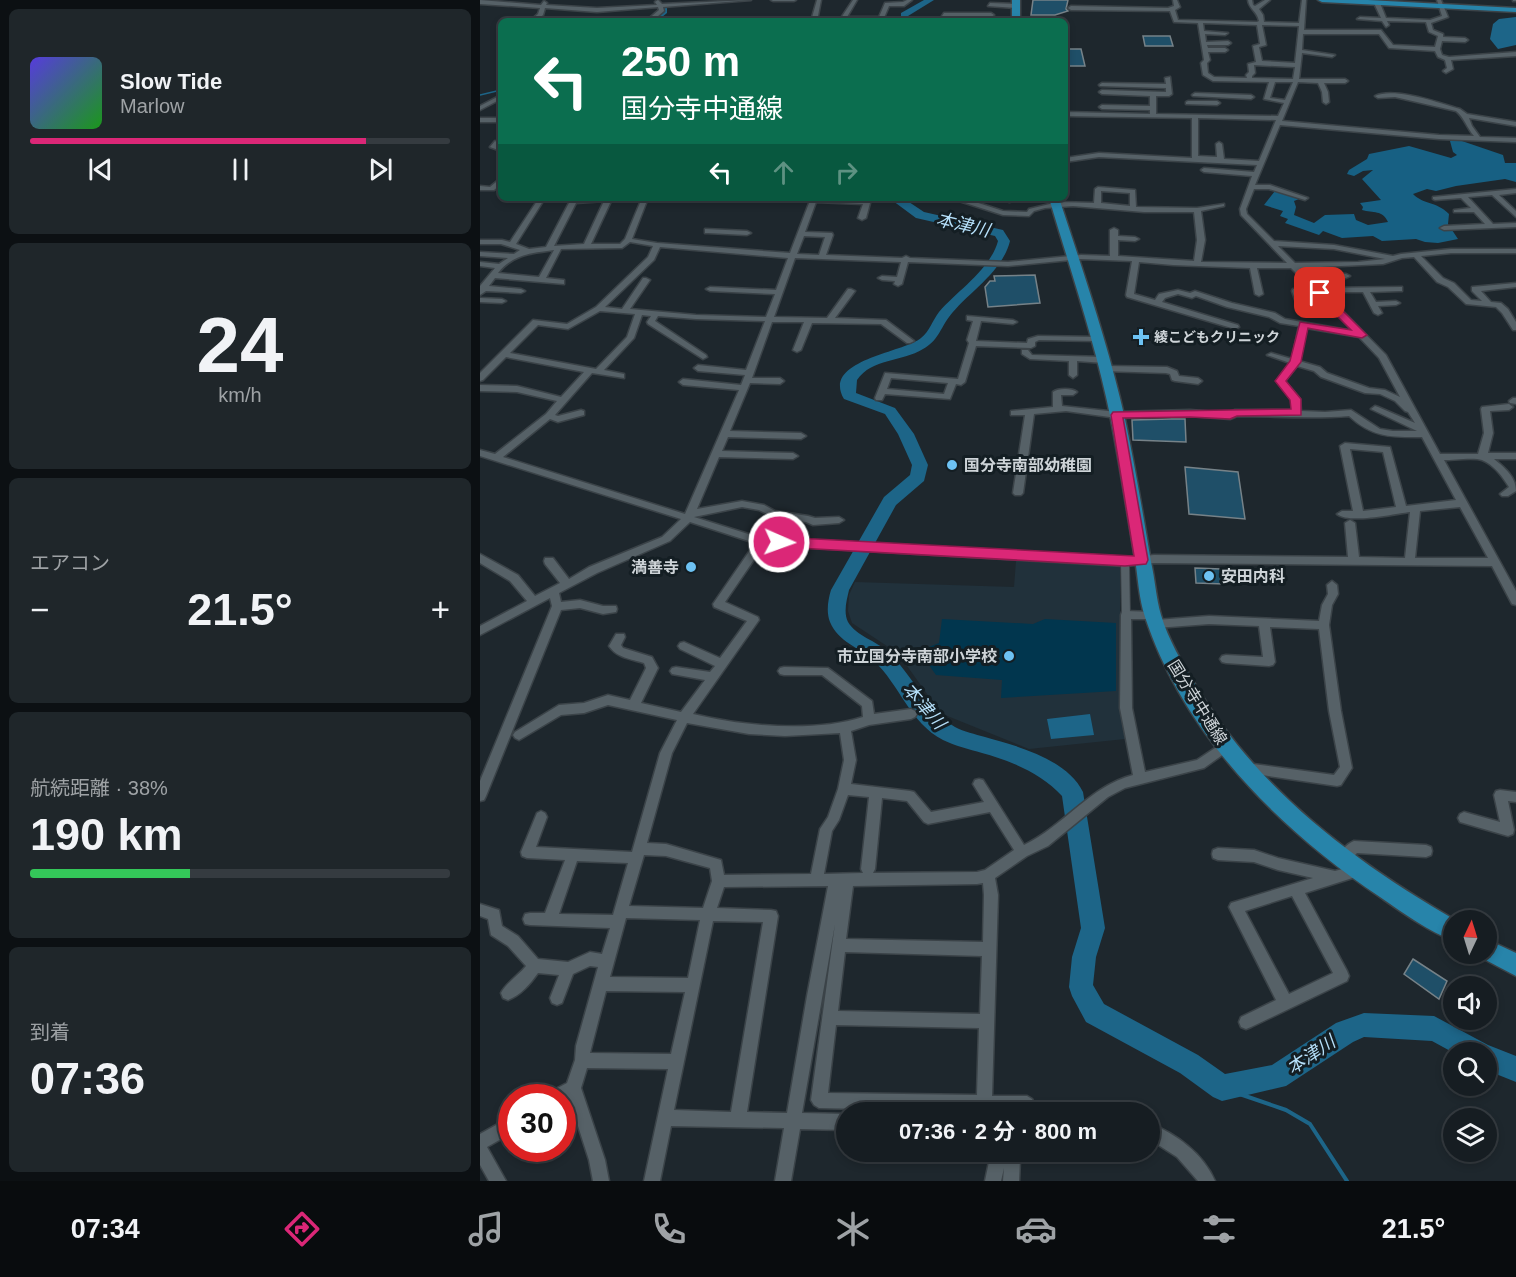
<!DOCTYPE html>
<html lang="ja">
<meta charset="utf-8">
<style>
body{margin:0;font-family:Helvetica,"Noto Sans JP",sans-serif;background:#1f262a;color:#f1f3f6;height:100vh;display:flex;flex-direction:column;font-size:22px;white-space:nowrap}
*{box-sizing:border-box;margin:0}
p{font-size:20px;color:#9ea2a5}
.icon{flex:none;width:33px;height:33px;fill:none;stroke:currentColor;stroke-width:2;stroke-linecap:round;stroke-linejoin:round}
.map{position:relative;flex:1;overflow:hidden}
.drawer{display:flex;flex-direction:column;gap:9px;padding:9px;background:#0c1013;width:480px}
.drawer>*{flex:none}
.top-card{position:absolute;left:18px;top:18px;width:570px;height:183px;border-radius:9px;box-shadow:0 3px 9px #0003,0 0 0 2px #353b40;background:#0b6e4f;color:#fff;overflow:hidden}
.needle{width:39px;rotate:4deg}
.controls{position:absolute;left:963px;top:910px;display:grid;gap:12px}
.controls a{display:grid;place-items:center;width:54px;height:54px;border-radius:50%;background:#161d22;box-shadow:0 3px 9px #0003,0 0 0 2px #353b40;font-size:30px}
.speed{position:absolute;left:18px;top:1084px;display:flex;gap:12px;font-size:30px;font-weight:700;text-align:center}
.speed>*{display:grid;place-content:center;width:78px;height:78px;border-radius:50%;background:#161d22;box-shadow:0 3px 9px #0003,0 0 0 2px #353b40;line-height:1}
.speed .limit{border:9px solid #d22;background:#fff;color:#111}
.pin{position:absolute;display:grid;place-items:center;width:51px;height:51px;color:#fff;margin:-26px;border-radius:12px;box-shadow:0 3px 9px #0006}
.me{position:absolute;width:66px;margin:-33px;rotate:92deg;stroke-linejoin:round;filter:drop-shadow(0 0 4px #0008)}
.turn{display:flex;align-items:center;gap:21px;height:126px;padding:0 24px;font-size:27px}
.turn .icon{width:78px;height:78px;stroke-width:2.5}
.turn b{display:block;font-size:42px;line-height:51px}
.lanes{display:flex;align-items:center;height:57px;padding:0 24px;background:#0003;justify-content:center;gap:30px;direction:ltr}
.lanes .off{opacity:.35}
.big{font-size:45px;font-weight:700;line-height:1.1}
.drawer .widget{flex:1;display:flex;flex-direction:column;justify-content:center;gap:9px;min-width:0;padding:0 21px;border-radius:9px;background:#1f262a}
.drawer .dial{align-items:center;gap:0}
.dial b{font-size:78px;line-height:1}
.song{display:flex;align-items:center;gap:18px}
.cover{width:72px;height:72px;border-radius:9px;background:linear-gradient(135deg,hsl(250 70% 55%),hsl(120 70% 35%))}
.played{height:6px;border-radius:3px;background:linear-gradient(90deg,#db2777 80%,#353b40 80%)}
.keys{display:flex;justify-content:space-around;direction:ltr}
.heat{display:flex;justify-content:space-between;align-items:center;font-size:33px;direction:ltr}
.charge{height:9px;border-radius:4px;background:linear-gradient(90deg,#34c759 38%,#353b40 0)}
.trip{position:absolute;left:356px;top:1102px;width:324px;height:60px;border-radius:30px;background:#161d22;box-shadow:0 3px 9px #0003,0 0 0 2px #353b40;font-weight:700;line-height:60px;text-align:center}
.tabs{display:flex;height:96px;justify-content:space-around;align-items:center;background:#090c0e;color:#9ea2a5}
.tabs .icon{width:42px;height:42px}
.tabs .on{color:#db2777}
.tabs b{font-size:27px;color:#f1f3f6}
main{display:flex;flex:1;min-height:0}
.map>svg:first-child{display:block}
.built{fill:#21313b}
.green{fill:#01364e}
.forest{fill:#176083}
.water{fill:#1d6588}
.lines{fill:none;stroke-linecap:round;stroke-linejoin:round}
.stream-far1{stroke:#1d6588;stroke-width:1.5}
.stream{stroke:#1d6588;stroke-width:4}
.river{fill:#1d6588;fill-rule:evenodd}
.building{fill:#1f4f68;stroke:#768288;stroke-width:1.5}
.pedestrian-casing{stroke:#3b4348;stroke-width:10}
.minor-casing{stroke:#3b4348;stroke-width:3}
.primary-casing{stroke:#3b4348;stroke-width:3}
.pedestrian{stroke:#566167;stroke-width:8}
.minor{fill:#566167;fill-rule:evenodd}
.primary{fill:#2784aa;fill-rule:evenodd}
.route{fill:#db2777;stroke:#8e194d;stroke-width:1.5}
.poi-dot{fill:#6dc2f3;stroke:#141e23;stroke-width:2}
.labels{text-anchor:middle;stroke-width:6;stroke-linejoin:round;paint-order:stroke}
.far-poi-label{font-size:14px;font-weight:bold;fill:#ced4d8;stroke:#141e23;text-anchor:start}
.poi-label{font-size:16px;font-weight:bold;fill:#ced4d8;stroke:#141e23;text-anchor:start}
.street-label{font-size:16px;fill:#ced4d8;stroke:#141e23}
.water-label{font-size:18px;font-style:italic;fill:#b5dff9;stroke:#141e23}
</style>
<main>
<section class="drawer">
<div class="widget">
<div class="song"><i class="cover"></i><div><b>Slow Tide</b><p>Marlow</p></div></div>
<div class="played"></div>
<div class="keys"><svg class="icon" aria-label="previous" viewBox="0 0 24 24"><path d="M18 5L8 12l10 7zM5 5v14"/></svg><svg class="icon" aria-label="pause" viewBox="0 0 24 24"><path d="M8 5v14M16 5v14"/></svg><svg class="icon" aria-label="next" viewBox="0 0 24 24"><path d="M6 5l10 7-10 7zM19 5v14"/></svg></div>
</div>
<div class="widget dial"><b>24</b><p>km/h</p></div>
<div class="widget"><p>エアコン</p>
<div class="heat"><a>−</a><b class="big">21.5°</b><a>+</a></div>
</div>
<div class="widget"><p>航続距離 · 38%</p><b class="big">190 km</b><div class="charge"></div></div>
<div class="widget"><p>到着</p><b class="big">07:36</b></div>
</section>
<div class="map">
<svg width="1036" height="1181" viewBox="0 0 1036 1181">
<rect width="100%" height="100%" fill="#1e272d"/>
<path class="built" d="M536,561L640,567V707L645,739L549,749L465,715L457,708L425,663L413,650L372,623L368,611L369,595L375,582L534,587Z"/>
<path class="green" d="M462,619L553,624L565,619L636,623V691L521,698L522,680L456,675L439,651L459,643Z"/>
<path class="forest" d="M979,140L1023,155L1025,163H1036V182L1025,179L976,186L956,191L947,189L933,194C944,205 956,201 969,214L968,224L978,239L958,243L945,242L936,239L902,241L893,236L862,238L843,231L839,235L805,223L808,219L800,216L803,211L784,205L795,191L819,199L814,201L816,207L814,215L834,223L845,215L874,214L876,220L888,225L908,222C903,210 893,213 882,210L883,207L880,203L901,200L882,179L893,170L883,171L874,176L867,174L869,170L887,159L889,154L929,146L971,158L977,155L973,152L970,141Z"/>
<path class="water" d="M1036,17V45L1018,49L1010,39L1013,24L1019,19Z
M610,714L614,735L571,739L567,719Z"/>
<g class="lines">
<path class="stream-far1" d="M0,95L21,90"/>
<path class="stream" d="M742,1088L806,1110L830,1124L867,1181"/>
<path class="river" d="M444,0H454L428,16L435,21L421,20V13Z
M181,5H187V13L177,21H167L180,10Z
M409,198H423L444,212L523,230L530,241C522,273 488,292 469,317C460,329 458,341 443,349C422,362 392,358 377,380L376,393L415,408L434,434L448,465L444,481L416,505L369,590C367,599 363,612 368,622C376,636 397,641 408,652C433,675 445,709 475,727C484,732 495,734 505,737C537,746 587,759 603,792L625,928L616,957L613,985L624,1004L718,1055L745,1074L792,1065L856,1023L884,1013L954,1016L1008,1045L1036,1056V1082L1006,1070V1053H974L952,1041L884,1037L873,1042L806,1086L742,1101L733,1097L700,1073L606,1022L592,996L589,987L592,957L601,928L582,796C561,773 531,761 502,753C489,749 475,746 463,740C430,723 419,684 394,661C379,647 358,642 350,622C346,612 348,600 351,590L404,497L430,475L432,465L418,434L405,414L364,399C341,360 423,353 441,338C450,331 452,321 459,312C478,290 510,270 518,241L515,236L436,218Z"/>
</g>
<path class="building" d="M553,0H588L586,9L588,11L575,15H551Z
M663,36H690L693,46H665Z
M586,49H601L605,66H585Z
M555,275L560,303L508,307L505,287L510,281H515L514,276Z
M691,419H705L706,442L653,440L652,420Z
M705,467L758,472L765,519L709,514Z
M715,568L741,569L744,584L716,583Z
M933,959L967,981L959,999L924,974Z"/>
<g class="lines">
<defs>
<path id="pedestrian" d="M645,562L646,615"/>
<path id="minor" d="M0,0L61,5L64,1L67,3L66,5L117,8L177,5L175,2L178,0L182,4L271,0L183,7L184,11L172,21H166L179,10L178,7L117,12L65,8L63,15L56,21H50L58,14L60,8L0,4Z
M291,0H316L314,1H293Z
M337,0H341L337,21H331Z
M373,0H377L367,17H399L405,3L423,2L427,0H432L424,6H409L403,20L359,21Z
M693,0H697L700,7L695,10L698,20L777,22L779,21C777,11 769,9 768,0H772L773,5L775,6L785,0H790L779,9L783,15L784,22L819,23L822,0H826L824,30H901L913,45L955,47L958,36L949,32L946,22L907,21L909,25L906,27L902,21L877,19L880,17L901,18L894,3L897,1L900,3L906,18L950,20L962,16L957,0H961L968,17L951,23L953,30L963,34V37L985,38L988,40L985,42L962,41L960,49L962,55L969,57L1036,52V56L971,60L973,69L966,73L963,71L967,68L965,60L958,57L955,51L909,48L899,34H823L822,50L855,55L852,57L822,53L819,79H865L868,81L865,83H844L848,92L849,102L846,104L843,102L842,92L838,83L818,82L802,121L959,135L994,136C987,128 984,117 976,111L915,97L898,98L895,96C915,87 959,103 980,109L987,114L1036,122V126L989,118L992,126L1000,137L1036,138V142L959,139L800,125L775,185H790L828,198L825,200L789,189H774L766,209L767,214L794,241L854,245L913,256L921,254L971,249H1036V253H971L941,256L963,278L974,283L991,300L1002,301L992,291V287L1036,283V287L1001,291L1011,302L1021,303L1028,309L1036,322V330H1033L1022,313L1016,307L986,304L968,287L957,282L934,257L922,258L903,264L820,268L827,275L866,274L870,276L866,278L831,279L839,288L922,287V291H919L890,292L896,302L916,301L920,303L916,305L898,306L902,313L898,315L894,313L883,292H844L906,355L960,454H998L1004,433L1001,409L1002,407L1029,404L1033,407L1029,410L1010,411L1013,433L1008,453H1036V459H1014C1025,468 1036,477 1036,491L1028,496H1022L1020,494L1029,487C1023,477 1013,464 1002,460C994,457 973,460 964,460L1036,591V605L1032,604L1012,566L674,563L645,566L284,545L245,602L278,617L279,620L213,714C262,726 334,733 383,717L382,706L342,675H304L300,674L298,671L300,668L304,667L348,668L392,701L394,714L431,709L435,711L437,714L435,717L431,719L389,725L371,731L376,760L371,784L430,791L434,792L451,812L504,802L493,784L495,780L499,779L503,780L544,845C584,826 610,786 653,775L640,708L641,615L642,612L646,611L673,612L677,613L678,616L677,619H651L652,708L665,772L717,760L744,742L748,743L750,747L748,751L724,768L645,788L628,797L568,846L547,856L515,878L518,895L512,1096H547L552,1099L559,1113L339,1108L334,1105L331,1100L355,924L322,1113L366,1114V1130L320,1129L311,1181H295L304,1128L191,1126L180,1181H164L188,1069L107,1068L101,1088L125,1160L129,1181H113L109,1160L89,1098L82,1101V1098H65L68,1093L87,1083L95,1060L96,1046L118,967L110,966L93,974L82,1003L77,1005L72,1003L70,998L79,975L58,973C50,984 41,995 28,1000L23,998L21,993C25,984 39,975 46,966L28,946L11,935L8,919L0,916V904L19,910L22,926L38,936L58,959L88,962L110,952L122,954L130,928L50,925L45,924L43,919L45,914L50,913H65L85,860L47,858L42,856L41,852L57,813L61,811L65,813L67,817L56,847L152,852L180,753L197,720L128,705L104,713L81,715L39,740L35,738L33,735L35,732L79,705L104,703L128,695L150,700L166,668L164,663C151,659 137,658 129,646L136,634H144L145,637L141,645L143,648L172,657L178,668L161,703L201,712L225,680L192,674L190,671L192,668L196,667L230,672L235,666L200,649L198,646L200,643L204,642L240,658L267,621L234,607L233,604L275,543L210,522L190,541L117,573L79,593L81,602L100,600L123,606H136L137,609L136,612L123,614L100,608L81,610L6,796L4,800L0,801V781L72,606L70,598L0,635V626L47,601L30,581L0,563V554L38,575L55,596L80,583L65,564L64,561L65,558H73L89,579L109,567L182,537L201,519L0,456V450L15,454L66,414L77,401L37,392L0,391V385L37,386L81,397L104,372L26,357L3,380L0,381V373L53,320L87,324L116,307L168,257L173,246L150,242L142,248L81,249L66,278L84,280V284L15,278L9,286L41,289L45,291L41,293L6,291L0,295V286L15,268L0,266V262L19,264L28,258L0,256V252L34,254L40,250L21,244H0V240H22L30,242L59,198H65L36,244L49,249L66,247L90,201L88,198H141L131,201L111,244H140L145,239L162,198H168L152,239L177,243L310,253L331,198H337L384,200L390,203L386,218L382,220L378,218L383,204L336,202L325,232L352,233L353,235L346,255L422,258L426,256L430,258L528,262L601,255L630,256V230L634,228L638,230V236L655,237L659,239L655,241L638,240V256L714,261L717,240L714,212H664L593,206L565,208L554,211L549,216L523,215L476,200L477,198H483L523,211L547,212L549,209L578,202L614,203L615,189L618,187L655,190L656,207L717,208L744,204V206L721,211L725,240L721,262L807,263L761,215L760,209L772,176L724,172L721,170L724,168L774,172L777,165L619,157L585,162V158L619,153L712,158V118L585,116V112L670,114V110L622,109L619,107L622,105L670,106V96L622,94L619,92L622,90L686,92V88L620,86L619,85L622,83L686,84L685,78L690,77L692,94L689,96H676V114L798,116L804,103L784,99L789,82L733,81L723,75L721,63L724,60L718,23L694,22L690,11L591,10L588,8L591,6L688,8L694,6ZM723,23L777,25L780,44L773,46L776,62L768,64L769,72L766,75L767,78L734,77L728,73L727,63L730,60L728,52H745L748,50L745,48H728L727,45H748L751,43L748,41L726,42L725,34L745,35L748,33L724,31ZM782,25L819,26L815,63L782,61L779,47L786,45ZM774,65L815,67L813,79L772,78V76L775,73ZM795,82H813L805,100L790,98ZM718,118L796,120L779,161L744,159L742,144L739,142L736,144L737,157L718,156ZM621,191L650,193V206L621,203ZM124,201L104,244L74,246L96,203ZM324,236L345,237L339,255L317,254ZM798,246L854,249L905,259L878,262L815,263ZM180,247L308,258L296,290L230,287L226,289L230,291L295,294L286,317L216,315L150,309L170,280L166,278H163L142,309L125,307L174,260ZM74,250L59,277L18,273C33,254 52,253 74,250ZM315,258L421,262L417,277L402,276L398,278L402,280L415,281L414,284L418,286L422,284L428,262L528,266L601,259L652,261L646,295L647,297L755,329L759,327L758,325L682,302L685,298L698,294L712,298L716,296L747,307L789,317L800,323L819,326L812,359L791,353L787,355L810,363L797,381L812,399V410H755L748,413L710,410L637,412L582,406L581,395H593L597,392C592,388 578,388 573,392V407L531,411V415H545L533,493L535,495H541L543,493L554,414L586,411L637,418L710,416L750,419L757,416C794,416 832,419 869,416C893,438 911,437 942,437L976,500L926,506L910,447L865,443L860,446L873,511H862L857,514C869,524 913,514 930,512L925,558L879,557L875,523L870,520L865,523L868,557L674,555L645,558L281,538L214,517L262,507L279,510L293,517L326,522L333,525L359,523L364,520L359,517L335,518L328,516L295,511L284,505L262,501L217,509L239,457L313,459L318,456L313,453L242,451L248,437L321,439L326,436L321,433L250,431L270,383L300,384L304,381L300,378H272L292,322H324L313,350L317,352L321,350L332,323L401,324L427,343H430L434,341L406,320L355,318L375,291L371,289H368L347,318L294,317ZM659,262L693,265L770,268L775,294L779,296L783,294L777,268H811L833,290L813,289L812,291L818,308H821L825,306L821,294L838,295L873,331L805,319L795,313L752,303L715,291L710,293L698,290L679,294L675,300L654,294ZM120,311L155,314L147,337L116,369L30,353L58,325L88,329ZM162,315L171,316L167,322L168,324L223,359L227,357L226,355L175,321L178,316L216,319L285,321L266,370L218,365L214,368L218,371L265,375L261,385L203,379L199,382L203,385L259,390L205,514L23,457L70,419L78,422L104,415V411L101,410L78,416L75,415L112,373L144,378V374L124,370L154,338ZM826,328L879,337L899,358L920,397L905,390L889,388L847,373L840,367L819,361ZM817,366L834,371L841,377L885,393L900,394L915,401L925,411L928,412L935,423L898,407L895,406L891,409L937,431H913L900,429L871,410L845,412L821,411L820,399L805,381ZM870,449L903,452L916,507L883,511ZM980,507L1008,558H935L940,511ZM207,723L269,734L305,736L360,733L364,760L358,789L348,817L340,829L331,874L244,875L241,860L186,844L167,843L192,753ZM368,795L389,797L381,869L383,873L344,874L352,831L359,820ZM402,798L427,801L444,822L448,824L510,812L534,850L505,870L497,872L393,873L395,869ZM164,855L186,856L230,868L232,881L223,908L149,906ZM97,861L148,863L133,915L79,914ZM503,883L504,895L503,942L366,939L373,886L497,884ZM348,886L327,996L307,1113L267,1112L298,916L296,911L291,910L237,908L244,887ZM146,918L220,920L208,978L130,977ZM233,921L283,922L251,1112L194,1110ZM365,952L502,956L500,1014L358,1011ZM126,991L205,992L191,1054L110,1053ZM356,1025L499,1028L497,1095L348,1093Z
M1033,0H1036V1H1033Z
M510,3L536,4L539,6L536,8L508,6Z
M464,13H511L514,15L511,17L462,16Z
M715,93L771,95L774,97L771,99L713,96L712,95Z
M21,95V99L0,110V106Z
M708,101H737L740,103L737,105L706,104V102Z
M0,118H21V122H0Z
M15,141L18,143L17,146L21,147V151L10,147Z
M21,178V184L14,190H0V186L10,187Z
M1036,189V193L1019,195L1036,211V217L1012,195L988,197L1013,224L1036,223V227L964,230L960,228L964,226L1005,224L994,212H974V210L991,208L981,198L955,200L953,199V197Z
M528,198H534V201L529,202Z
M225,229L267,231L271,233L267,235L228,233H225Z
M0,298L22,299L26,301L22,303L0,302Z
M487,316L533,320L537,322L533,324L501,321L496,341L547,343L548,339L558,336L618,337L622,339L618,341L559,340L555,342V346L551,348L496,346L485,382L481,385L476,384L470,399L405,394L402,400H396L395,398L405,373L478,379L489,343L487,340L493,321L487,320ZM411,378L468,383L464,394L407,389Z
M542,350H548L552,355L624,357L628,360L624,363L597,361V375L593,378L589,375V361L550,359L542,354Z
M626,366L687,367L697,371L699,376L718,378L722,381L718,384L695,381L692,380L690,374L686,373L623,371L622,369Z
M1033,398H1036V404L1030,403L1029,401Z
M852,581L857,585L858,594L852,605L849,625L861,711L872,768L861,785L857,786L762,772L760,768L762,764L766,763L854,775L860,767L849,711L839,629L790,627L795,662L793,665L789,666L746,663L742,662L740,659L742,656L746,655L783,657L779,626L729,624L676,628L672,627L671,624L672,621L676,620L729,616L839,621L842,605L848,594L847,585Z
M1020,790L1036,792V802L1028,801L1034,830L1033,834L1028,836L980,822L978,818L980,814L984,812L1020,822L1014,795L1016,791Z
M874,841L946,845L951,847L952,851L951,855L946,857L877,853L867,863L862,865L857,863L855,859C859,852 867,844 874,841Z
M738,848L774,850L798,858L855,871L877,865L882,867L884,871L882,875L825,893L867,971L869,976L867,981L771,1027L766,1029L761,1027L759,1022L761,1017L796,1000L751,911L749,907L751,903L833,878L798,870L774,862L738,860L733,858L732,854L733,850ZM812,896L853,973L809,994L765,911Z
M32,1116V1133L7,1147L26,1181H9L0,1165V1134Z
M669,1123C696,1134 723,1153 735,1181H718L697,1157L669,1139Z
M511,1152H543L540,1159L539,1181H523L524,1168L521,1181H505Z"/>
<path id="primary" d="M532,0H540V21H532Z
M838,0H888L1036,8V12L842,2Z
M569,198H579C603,271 628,344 645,419C655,466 663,514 671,562C675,579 676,598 681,615C688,639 702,663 715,684C777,789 873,861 977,921H974V941C948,931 923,913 900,897C799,829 704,735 665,617C659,599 658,578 655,559C647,513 640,466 631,420C616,345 591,272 569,198Z
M1006,939L1036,953V976L998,956L997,954H1006Z"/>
</defs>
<use href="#pedestrian" class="pedestrian-casing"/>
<use href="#minor" class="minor-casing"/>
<use href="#primary" class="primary-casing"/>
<use href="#pedestrian" class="pedestrian"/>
<use href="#minor" class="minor"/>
<use href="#primary" class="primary"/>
</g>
<path class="route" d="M836,291H843L887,335L882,338L828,328L821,362L806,381L821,399V415L757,416L750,419L710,417L643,418L668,560L666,564L645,566L299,547L293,542L299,537L654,556L631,415L633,412L811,409L810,400L795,381L810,361L820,322L871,330L836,295Z"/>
<g class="poi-dot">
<path d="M658 328h6v6h6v6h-6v6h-6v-6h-6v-6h6z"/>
<circle cx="472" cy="465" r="6"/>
<circle cx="211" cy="567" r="6"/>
<circle cx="729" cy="576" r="6"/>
<circle cx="529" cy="656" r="6"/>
</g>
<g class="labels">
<g class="far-poi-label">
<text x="674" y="342">綾こどもクリニック</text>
</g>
<g class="poi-label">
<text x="484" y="471">国分寺南部幼稚園</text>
<text x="199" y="573" text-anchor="end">満善寺</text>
<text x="741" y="582">安田内科</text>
<text x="517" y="662" text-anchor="end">市立国分寺南部小学校</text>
</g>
<g class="street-label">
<text transform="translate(718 702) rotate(58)" y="6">国分寺中通線</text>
</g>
<g class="water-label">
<text transform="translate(483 225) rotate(13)" y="6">本津川</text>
<text transform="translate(444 706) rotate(49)" y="6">本津川</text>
<text transform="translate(831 1055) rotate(-34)" y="6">本津川</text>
</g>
</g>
</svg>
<div class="controls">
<a><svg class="needle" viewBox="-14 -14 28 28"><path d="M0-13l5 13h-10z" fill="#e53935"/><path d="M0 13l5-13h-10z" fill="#9ea2a5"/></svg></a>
<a><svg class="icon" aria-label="sound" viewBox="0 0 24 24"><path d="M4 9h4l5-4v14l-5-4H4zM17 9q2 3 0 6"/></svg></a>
<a><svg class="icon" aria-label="search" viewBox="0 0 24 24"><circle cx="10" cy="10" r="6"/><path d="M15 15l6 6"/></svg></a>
<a><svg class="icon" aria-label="layers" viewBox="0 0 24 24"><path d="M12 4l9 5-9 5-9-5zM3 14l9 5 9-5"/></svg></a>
</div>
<div class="speed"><div class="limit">30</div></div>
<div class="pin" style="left:840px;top:293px;background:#d93025"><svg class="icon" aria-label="arrive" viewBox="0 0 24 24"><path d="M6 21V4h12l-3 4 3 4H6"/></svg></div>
<svg class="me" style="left:299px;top:542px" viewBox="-20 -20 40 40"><circle r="17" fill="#db2777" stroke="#fff" stroke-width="3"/><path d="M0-11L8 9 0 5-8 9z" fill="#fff"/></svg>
<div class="trip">07:36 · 2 分 · 800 m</div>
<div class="top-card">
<div class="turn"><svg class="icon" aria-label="left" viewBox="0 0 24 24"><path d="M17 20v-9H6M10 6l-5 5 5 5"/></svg><div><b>250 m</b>国分寺中通線</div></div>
<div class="lanes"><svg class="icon" aria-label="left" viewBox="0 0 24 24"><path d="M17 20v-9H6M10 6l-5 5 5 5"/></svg><svg class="icon off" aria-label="ahead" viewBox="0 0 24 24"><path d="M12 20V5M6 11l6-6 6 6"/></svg><svg class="icon off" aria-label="right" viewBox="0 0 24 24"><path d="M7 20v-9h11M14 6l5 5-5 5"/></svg></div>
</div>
</div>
</main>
<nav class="tabs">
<b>07:34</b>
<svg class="icon on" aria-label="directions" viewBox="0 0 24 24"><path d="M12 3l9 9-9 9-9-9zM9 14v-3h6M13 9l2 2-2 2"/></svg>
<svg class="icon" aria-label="music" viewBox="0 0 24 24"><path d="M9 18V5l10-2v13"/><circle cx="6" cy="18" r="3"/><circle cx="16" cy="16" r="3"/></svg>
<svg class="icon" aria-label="phone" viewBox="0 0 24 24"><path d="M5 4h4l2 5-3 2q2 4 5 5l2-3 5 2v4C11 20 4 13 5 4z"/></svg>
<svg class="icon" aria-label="climate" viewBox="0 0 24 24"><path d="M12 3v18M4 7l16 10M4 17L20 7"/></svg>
<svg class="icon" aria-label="car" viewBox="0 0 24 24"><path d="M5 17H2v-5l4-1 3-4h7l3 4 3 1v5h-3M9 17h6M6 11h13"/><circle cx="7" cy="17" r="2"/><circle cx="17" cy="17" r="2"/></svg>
<svg class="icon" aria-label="filters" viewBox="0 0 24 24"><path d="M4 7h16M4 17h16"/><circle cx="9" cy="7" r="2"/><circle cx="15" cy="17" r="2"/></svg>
<b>21.5°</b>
</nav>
